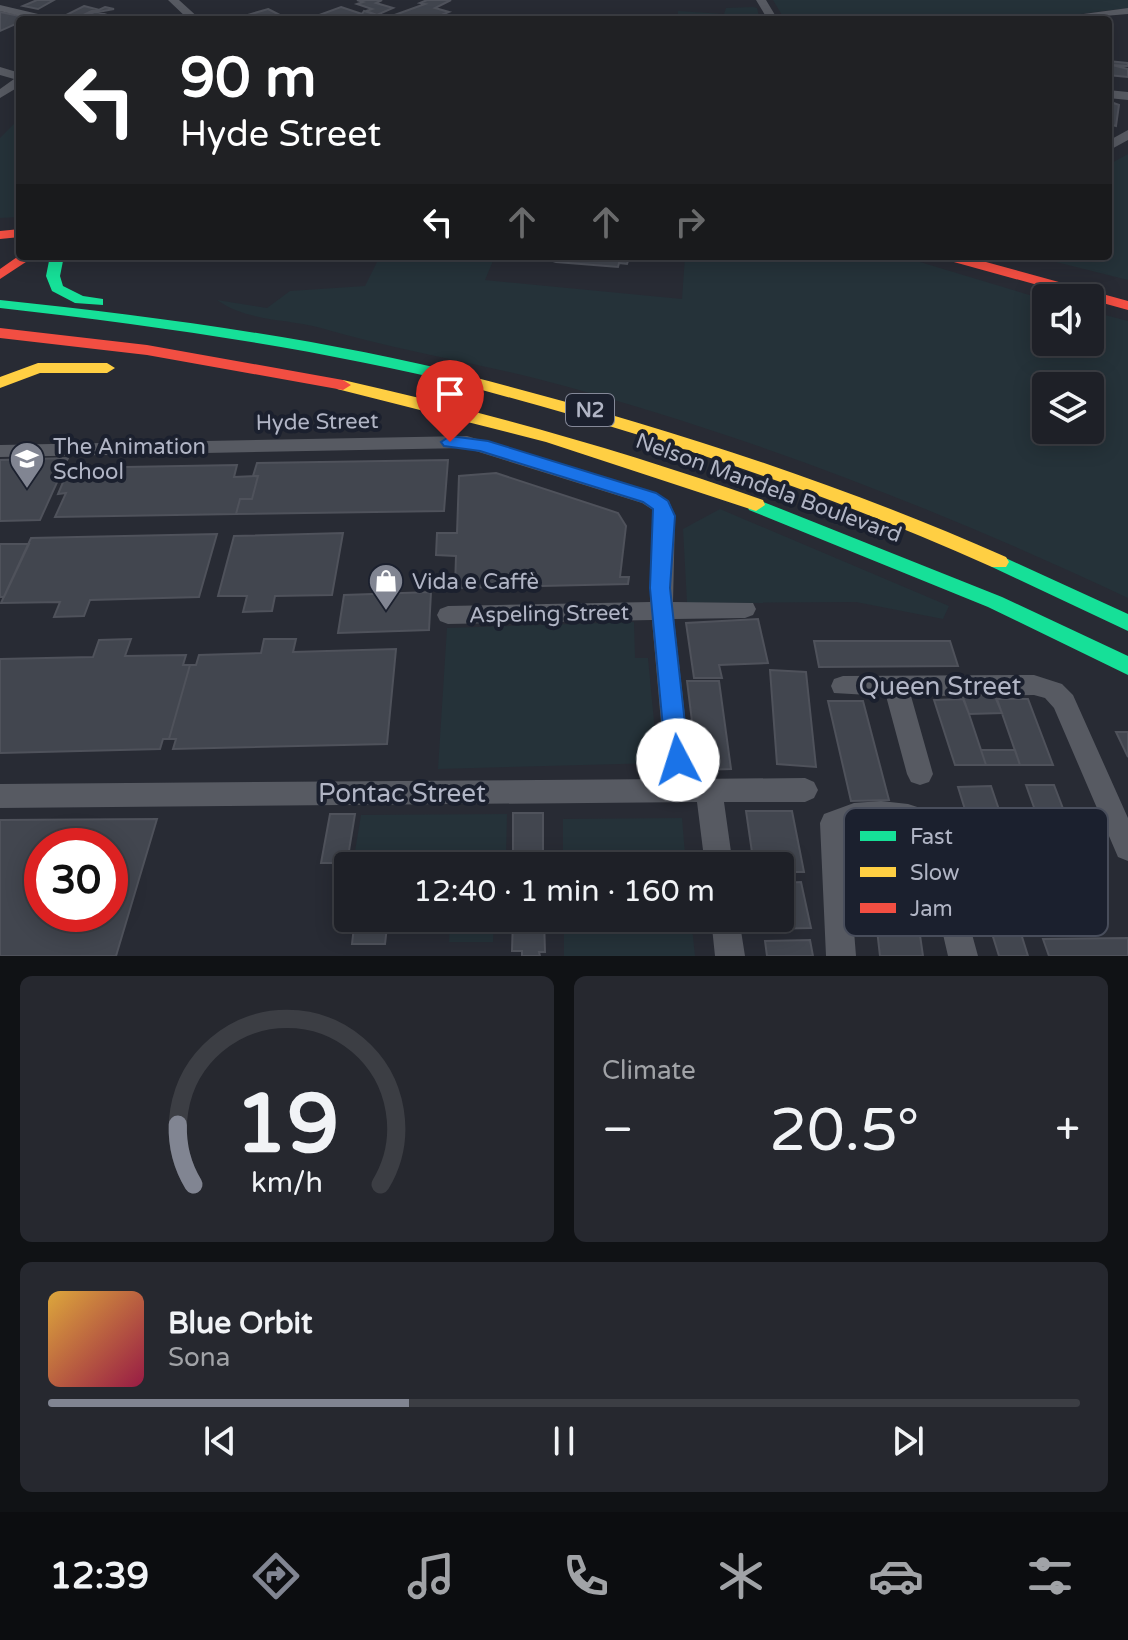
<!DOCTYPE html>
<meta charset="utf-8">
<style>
body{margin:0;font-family:"Varela Round",sans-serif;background:#26282f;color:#f1f3f6;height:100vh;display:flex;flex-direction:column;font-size:30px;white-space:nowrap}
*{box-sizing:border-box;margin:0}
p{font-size:26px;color:#a1a3a7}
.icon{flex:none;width:44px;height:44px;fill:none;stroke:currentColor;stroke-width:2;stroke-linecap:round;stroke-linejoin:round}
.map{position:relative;height:956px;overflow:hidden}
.drawer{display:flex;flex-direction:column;gap:20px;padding:20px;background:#101215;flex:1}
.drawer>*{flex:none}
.guide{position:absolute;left:16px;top:16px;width:1096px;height:244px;border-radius:8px;box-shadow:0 4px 20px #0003,0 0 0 2px #3c3e44;background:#202124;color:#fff;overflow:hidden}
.controls{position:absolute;left:1032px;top:284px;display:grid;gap:16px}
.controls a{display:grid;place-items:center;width:72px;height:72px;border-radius:8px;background:#1e2027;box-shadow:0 4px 20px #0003,0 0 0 2px #3c3e44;font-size:40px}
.speed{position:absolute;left:24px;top:828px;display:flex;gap:16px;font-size:40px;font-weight:700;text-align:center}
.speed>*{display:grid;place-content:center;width:104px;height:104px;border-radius:50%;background:#1e2027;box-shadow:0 4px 20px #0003,0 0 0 2px #3c3e44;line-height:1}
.speed .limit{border:12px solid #d22;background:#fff;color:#111}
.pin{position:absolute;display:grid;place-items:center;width:68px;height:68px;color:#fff;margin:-82px -34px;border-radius:50% 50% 50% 0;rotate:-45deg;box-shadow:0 0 8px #0007}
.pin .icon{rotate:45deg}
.me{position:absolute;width:88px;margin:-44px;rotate:355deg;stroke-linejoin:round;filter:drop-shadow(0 0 6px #0008)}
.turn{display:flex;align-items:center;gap:28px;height:168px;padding:0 32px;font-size:36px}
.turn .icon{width:104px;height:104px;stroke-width:2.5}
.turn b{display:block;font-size:56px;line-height:68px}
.lanes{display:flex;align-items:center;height:76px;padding:0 32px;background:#0003;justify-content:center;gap:40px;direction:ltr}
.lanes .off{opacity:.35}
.big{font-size:60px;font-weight:600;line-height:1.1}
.drawer .card{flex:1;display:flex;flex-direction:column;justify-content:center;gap:12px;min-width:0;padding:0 28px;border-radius:12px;background:#26282f}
.drawer .dial{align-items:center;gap:0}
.dial svg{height:208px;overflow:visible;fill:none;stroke:#3c3e44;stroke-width:7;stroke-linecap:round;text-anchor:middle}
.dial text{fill:#f1f3f6;stroke:none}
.song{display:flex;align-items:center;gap:24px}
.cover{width:96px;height:96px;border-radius:12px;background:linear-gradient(135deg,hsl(40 70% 55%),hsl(340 70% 35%))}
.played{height:8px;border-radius:4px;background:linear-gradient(90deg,#818592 35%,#3c3e44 35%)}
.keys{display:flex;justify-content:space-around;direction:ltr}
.heat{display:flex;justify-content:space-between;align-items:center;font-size:44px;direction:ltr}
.drawer .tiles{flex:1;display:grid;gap:20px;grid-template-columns:1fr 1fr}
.card:last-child{grid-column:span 2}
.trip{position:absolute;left:334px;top:852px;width:460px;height:80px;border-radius:8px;background:#1e2027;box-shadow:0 4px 20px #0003,0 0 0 2px #3c3e44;font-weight:600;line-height:80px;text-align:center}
.tab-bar{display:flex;height:128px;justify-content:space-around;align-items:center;background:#0c0d10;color:#a1a3a7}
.tab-bar .icon{width:56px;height:56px}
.tab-bar .selected{color:#818592}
.tab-bar b{font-size:36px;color:#f1f3f6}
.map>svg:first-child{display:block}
.green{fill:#253239;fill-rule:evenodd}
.building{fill:#42464f;stroke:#4f525b;stroke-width:2;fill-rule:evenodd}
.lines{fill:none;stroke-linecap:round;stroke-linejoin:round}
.street{fill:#575a62;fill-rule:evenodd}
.fast{fill:#16e098;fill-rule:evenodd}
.slow{fill:#ffcf43;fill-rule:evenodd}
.jam{fill:#f24e42;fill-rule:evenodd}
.route{fill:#1a73e8;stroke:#114b97;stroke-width:2}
.labels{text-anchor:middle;stroke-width:8;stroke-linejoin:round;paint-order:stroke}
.shield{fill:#1b202e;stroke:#848898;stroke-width:2}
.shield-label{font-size:20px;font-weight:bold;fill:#b1b5c5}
.street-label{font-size:22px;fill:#b1b5c5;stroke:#1b202e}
.poi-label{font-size:22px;fill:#b1b5c5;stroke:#1b202e;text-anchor:start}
.near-street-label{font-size:26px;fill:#b1b5c5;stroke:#1b202e}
.key{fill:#1b202e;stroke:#484d5b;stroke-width:2}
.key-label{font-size:22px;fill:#b1b5c5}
</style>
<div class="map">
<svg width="1128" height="956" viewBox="0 0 1128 956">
<rect width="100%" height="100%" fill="#282b34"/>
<path class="green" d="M773,0H1128V8L1034,20H785Z
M753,7L757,8L760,20H678V11L724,14L726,8Z
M20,118V217L0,218V138Z
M1128,154V280L1032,256H1108V165Z
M380,256H495L485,280L682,299L685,256H900L1046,300V342H1090V311L1128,321V598C939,509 741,432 538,379C466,361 392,349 321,328C285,318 248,322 217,300L267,308L290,291L365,286ZM1046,386H1090V430H1046Z
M720,509L949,606L943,619L856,602L687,603L683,529Z
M634,622L635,658H648L658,763L438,769L447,628Z
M507,814L506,857H354L361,815Z
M682,818L686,866H563V819Z
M450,918H494L493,942H449Z
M564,918H691L695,956H564Z"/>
<path class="building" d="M37,0H54L38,9L23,6Z
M357,0H382L376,3L393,8L377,15L366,11L372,9L357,4L363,2Z
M427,0H451L435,8L449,12L429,20L389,17L425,4L420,3Z
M84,6L96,9L73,20L63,19L69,17L64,16Z
M105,7L114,9L98,12L107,15L96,20H77Z
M341,7L362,14L364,11L377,15L372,20H339L322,14Z
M268,9L280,15L263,20H231Z
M0,12L29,18L0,31Z
M1108,61L1128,63V66L1112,65L1128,69V77L1108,75Z
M1108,101L1119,105L1116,126L1108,124Z
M548,256H621L629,258L627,264L619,263L618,267L556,262L547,259Z
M68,458L40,520L0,521V460Z
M448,460L444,511L236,514L240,499H252L258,476H253L257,463Z
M237,465L234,477L258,476L252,499H240L236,514L55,517L66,493L58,494L69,468Z
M496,473L618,513L626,526L620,577H629L628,584L455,588L456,556L436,555L437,533H457L459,476Z
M343,533L332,595L275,596L272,611L243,612L247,596H218L234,536Z
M217,534L199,597L90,600L84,616L54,617L60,602L1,603L31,538Z
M0,544H29L4,597H0Z
M431,592L429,630L338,633L344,595Z
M758,619L768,663L719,665L722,678H694L686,623Z
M131,639L125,656L186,655L183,665H190L169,739H163L160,749L0,753V659L93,657L99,640Z
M264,639H296L293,652L396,649L387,744L173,749L176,739H169L190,665H196L199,655L261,653Z
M814,641H950L958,666L819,667Z
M770,670L806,672L816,767L777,764Z
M687,681H719L731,769L698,770Z
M962,694H994L1002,713L969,714Z
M963,699L969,714L986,765H955L934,700Z
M997,699H1028L1053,765H1020Z
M828,701H863L889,800L851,801Z
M1116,732H1128V757Z
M981,750H1015L1020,765H986Z
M1026,785H1054L1104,916H1073Z
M991,786L1035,916H998L958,787Z
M746,811H792L804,872H780V866H754Z
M513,813H543V866H513Z
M330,814H355L347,863H321Z
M157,819L116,956H0V820ZM42,846H110V914H42Z
M866,833L906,837L923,956H880Z
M801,882L811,928L764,929L762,918H780V883Z
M355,918H388L385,944H352Z
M513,918H544L545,952H539L540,956H522V951H512Z
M989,924H1018L1028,956H999Z
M1128,938V956H1049L1043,939Z
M810,940L813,956H767L765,941Z"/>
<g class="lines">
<path class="street" d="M168,0H179L201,20H189Z
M756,0H766L778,20H768Z
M0,5L55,18L56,20H37L0,11Z
M1128,8V14L1056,20L1061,17Z
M0,67L20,73V86L0,98V89L14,79L0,75Z
M1108,90L1128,92V100L1108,98Z
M1128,130V140L1108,151V141Z
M467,436L656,493L669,501L675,516L673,602L753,603L756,609L753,615L745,618L674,619L692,779L805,778L814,782L818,790L814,798L805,802H724L733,866H705L697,802L0,808V784L666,779L652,620L448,624L440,621L437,615L440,609L448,606L650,602L655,516L653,510L642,503L466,448L0,457V445Z
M1034,675L1062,684L1073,695L1128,818V861L1118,857L1054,708L1045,698L1034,695L911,696L933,774L929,782L920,785L911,782L907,774L886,696L834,693L831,686L834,679L843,676Z
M881,801L908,804L939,814L978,956H948L919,831L881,825L846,830L856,956H826L820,823L824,814L854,803Z
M711,918H739L745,956H715Z"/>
<path class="fast" d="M50,256H64L60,276L63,286L83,296L103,299V305L75,303L52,291L46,276Z
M0,300C160,317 319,338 475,377L477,381L469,386C314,348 158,326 0,308Z
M756,499L1002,597L1128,656V675L988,607L749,510L747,505Z
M999,555L1128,614V631L992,567L989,562L992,557Z"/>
<path class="slow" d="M38,363H107L115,368L107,373H40L0,388V377Z
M469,376C653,423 832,480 1006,557L1009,562L1006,567H992C821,490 645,433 463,385L461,381Z
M343,380C485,412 625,451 763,500L765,505L756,511L546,442L337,389L335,385L337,381Z"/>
<path class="jam" d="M20,229V237L0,239V231Z
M20,255L35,256L0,279V269Z
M941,256H964L1128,301V310L943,259Z
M0,328L147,345L343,380L351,385L343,390L147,355L0,338Z"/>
</g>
<path class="route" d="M450,436L488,441L656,493L668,501L675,516L670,588L689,760L686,768L678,771L669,768L666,760L650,588L653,509L643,502L480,451L444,446L441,442Z"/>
<defs>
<symbol id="university-pin" viewBox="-11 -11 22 30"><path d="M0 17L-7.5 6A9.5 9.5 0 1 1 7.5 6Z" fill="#818592" stroke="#1b202e"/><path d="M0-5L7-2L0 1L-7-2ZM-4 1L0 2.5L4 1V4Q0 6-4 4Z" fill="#fff"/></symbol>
<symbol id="shop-pin" viewBox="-11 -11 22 30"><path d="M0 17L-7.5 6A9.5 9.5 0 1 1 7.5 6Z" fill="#818592" stroke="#1b202e"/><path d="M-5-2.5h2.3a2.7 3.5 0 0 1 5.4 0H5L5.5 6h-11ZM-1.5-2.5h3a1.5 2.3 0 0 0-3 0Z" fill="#fff"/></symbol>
</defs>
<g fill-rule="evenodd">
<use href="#university-pin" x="7" y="439" width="40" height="54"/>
<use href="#shop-pin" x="366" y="561" width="40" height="54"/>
</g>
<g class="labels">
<rect class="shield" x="566" y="394" width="48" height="32" rx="6"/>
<g class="shield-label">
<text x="590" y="417">N2</text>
</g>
<g class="street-label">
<text transform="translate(317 421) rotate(-1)" y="8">Hyde Street</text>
<text transform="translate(769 487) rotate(20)" y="8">Nelson Mandela Boulevard</text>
<text transform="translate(549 613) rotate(-1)" y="8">Aspeling Street</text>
</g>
<g class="poi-label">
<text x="53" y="454">The Animation<tspan x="53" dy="25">School</tspan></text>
<text x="412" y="589">Vida e Caffè</text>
</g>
<g class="near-street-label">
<text x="940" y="695">Queen Street</text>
<text x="402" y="802">Pontac Street</text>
</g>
</g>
<rect x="844" y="808" width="264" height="128" rx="12" class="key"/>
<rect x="860" y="831" width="36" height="10" fill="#16e098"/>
<rect x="860" y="867" width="36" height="10" fill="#ffcf43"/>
<rect x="860" y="903" width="36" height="10" fill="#f24e42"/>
<g class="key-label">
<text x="910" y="844">Fast</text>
<text x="910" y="880">Slow</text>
<text x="910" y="916">Jam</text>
</g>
</svg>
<div class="controls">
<a><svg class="icon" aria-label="sound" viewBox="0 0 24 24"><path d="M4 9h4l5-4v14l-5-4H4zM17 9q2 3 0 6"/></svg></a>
<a><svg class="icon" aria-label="layers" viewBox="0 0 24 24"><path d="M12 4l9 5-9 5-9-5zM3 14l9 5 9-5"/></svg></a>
</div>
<div class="speed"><div class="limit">30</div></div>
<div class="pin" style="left:450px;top:442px;background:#d93025"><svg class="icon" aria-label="arrive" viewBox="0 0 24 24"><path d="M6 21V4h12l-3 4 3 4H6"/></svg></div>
<svg class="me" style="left:678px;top:760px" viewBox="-20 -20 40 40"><circle r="19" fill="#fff"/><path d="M0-13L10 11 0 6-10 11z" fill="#1a73e8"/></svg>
<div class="trip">12:40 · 1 min · 160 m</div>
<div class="guide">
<div class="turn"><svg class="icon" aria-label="left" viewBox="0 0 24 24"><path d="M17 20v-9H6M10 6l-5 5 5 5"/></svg><div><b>90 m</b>Hyde Street</div></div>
<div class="lanes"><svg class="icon" aria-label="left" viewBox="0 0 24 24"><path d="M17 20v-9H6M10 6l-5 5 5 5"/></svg><svg class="icon off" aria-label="ahead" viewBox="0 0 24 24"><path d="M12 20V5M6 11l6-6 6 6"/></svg><svg class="icon off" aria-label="ahead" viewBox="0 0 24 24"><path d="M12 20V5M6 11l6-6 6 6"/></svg><svg class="icon off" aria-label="right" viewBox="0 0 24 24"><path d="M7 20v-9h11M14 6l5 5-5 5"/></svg></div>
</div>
</div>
<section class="drawer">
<div class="tiles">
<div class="card dial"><svg viewBox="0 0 100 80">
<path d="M14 69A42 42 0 1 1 86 69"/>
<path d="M14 69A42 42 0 0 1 8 46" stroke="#818592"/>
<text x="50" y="56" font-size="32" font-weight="700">19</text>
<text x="50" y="72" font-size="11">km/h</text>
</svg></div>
<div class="card"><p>Climate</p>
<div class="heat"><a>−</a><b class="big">20.5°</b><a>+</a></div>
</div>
<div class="card">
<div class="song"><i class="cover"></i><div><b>Blue Orbit</b><p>Sona</p></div></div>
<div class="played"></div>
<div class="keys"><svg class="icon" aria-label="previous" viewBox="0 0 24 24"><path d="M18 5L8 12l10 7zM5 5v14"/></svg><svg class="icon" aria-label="pause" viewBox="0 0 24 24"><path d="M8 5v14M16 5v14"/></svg><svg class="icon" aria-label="next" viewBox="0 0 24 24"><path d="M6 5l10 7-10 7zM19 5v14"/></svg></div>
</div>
</div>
</section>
<nav class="tab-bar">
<b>12:39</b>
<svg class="icon selected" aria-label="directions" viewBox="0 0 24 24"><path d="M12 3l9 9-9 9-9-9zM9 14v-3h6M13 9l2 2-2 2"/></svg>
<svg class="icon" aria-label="music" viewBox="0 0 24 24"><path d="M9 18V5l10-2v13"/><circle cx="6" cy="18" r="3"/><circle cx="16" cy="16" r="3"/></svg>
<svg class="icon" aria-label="phone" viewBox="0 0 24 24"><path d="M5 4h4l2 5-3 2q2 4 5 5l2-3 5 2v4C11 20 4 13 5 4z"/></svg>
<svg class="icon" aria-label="climate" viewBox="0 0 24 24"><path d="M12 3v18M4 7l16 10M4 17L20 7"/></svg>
<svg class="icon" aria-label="car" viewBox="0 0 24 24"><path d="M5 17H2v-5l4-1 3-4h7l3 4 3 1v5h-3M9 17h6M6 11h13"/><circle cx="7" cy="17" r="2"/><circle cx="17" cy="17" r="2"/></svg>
<svg class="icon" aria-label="filters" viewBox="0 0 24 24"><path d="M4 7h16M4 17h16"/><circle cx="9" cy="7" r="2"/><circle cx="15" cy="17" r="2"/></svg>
</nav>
